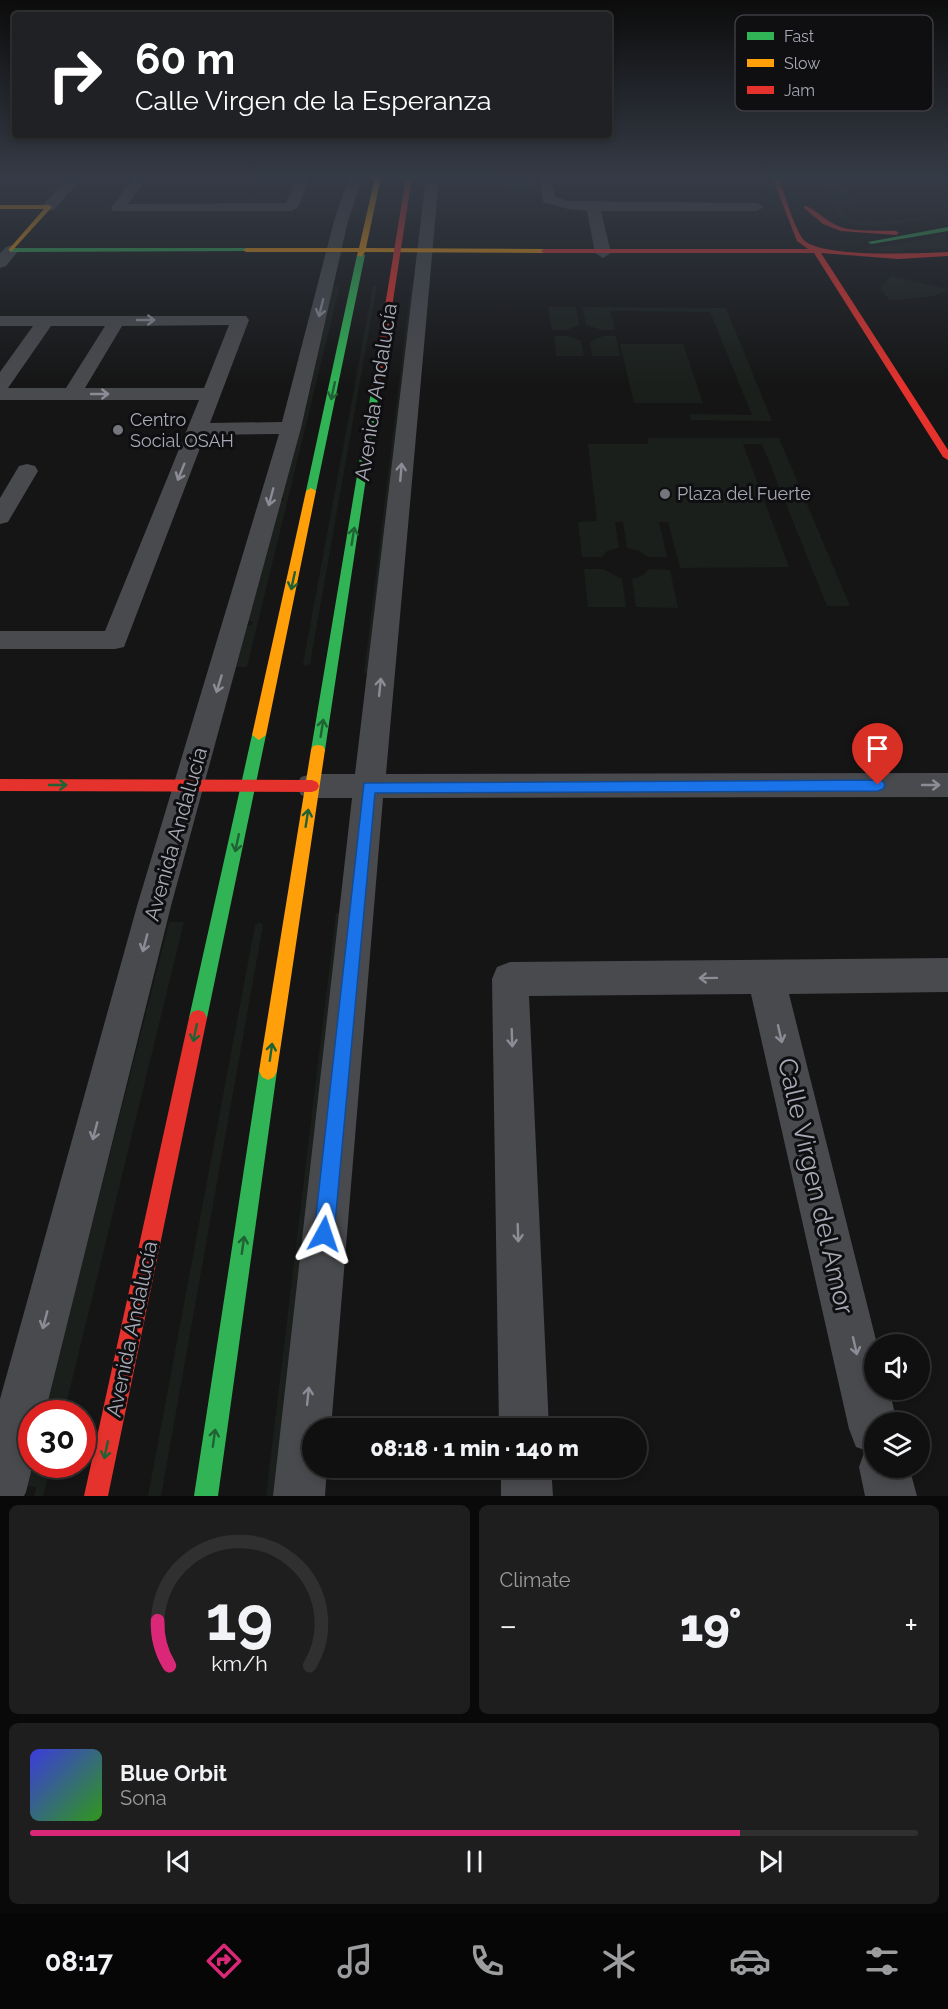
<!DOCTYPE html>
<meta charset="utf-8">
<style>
body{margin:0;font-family:Raleway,sans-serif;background:#1e1e1e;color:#f1f3f6;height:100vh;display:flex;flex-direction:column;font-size:22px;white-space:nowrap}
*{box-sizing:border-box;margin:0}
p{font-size:20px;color:#9c9d9f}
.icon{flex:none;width:33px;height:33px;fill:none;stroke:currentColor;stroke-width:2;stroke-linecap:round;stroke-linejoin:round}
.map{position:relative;height:1496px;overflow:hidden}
.drawer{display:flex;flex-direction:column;gap:9px;padding:9px;background:#090909;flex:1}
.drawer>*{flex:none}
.banner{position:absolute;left:12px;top:12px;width:600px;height:126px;border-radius:6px;box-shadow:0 3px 9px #0003,0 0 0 2px #303030;background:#202124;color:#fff;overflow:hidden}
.fabs{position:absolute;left:864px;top:1334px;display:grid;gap:12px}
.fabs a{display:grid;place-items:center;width:66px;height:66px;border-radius:50%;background:#101010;box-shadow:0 3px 9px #0003,0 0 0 2px #303030;font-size:30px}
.speed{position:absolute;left:18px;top:1400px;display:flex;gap:12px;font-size:30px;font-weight:700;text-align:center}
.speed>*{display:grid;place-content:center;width:78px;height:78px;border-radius:50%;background:#101010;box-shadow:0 3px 9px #0003,0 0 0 2px #303030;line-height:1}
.speed .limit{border:9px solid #d22;background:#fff;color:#111}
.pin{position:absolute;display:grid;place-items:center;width:51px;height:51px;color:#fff;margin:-62px -26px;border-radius:50% 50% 50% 0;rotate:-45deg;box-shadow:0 0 6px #0007}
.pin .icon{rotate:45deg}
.me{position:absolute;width:66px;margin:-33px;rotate:5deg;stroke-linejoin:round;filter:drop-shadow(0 0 4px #0008)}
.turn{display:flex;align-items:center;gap:21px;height:126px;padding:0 24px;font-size:27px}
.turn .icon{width:78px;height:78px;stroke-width:2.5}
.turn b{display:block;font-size:42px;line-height:51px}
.big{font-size:45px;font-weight:800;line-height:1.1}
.drawer .card{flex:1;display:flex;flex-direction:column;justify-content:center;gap:9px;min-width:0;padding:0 21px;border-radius:9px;background:#1e1e1e}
.drawer .dial{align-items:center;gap:0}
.dial svg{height:156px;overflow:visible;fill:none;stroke:#303030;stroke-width:7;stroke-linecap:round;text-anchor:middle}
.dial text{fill:#f1f3f6;stroke:none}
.song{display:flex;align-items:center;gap:18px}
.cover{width:72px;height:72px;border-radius:9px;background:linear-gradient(135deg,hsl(240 70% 55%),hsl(110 70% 35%))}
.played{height:6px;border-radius:3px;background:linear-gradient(90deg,#db2777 80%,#303030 80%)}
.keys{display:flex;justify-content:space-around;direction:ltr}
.heat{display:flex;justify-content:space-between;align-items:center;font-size:33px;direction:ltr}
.drawer .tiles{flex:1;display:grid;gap:9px;grid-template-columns:1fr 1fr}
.card:last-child{grid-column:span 2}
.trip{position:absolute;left:302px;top:1418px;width:345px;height:60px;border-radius:30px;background:#101010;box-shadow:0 3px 9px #0003,0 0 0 2px #303030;font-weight:800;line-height:60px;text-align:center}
.tabs{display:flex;height:96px;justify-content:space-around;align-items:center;background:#060606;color:#9c9d9f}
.tabs .icon{width:42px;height:42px}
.tabs .active{color:#db2777}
.tabs b{font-size:27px;color:#f1f3f6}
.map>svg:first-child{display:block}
.green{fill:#1a1f1b}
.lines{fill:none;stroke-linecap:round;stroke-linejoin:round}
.street{fill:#494a4d;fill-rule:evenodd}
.fast{fill:#30b455;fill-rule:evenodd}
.slow{fill:#ff9f0a;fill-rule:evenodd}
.jam{fill:#e5322d;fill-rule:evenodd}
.oneway{stroke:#8b8c96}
.oneway2{stroke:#206233}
.route{fill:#1a73e8;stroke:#114b97;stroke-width:1.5}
.poi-dot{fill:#74757d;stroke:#0f0f11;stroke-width:2}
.labels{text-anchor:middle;stroke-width:6;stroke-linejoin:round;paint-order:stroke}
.far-poi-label{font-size:18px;fill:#a7a9b5;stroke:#0f0f11;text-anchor:start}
.street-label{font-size:21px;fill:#a7a9b5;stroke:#0f0f11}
.near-street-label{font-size:26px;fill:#a7a9b5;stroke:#0f0f11}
.key{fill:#0f0f11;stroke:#3d3d42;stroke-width:1.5}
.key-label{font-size:16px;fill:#a7a9b5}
</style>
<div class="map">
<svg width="948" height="1496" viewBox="0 0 948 1496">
<rect width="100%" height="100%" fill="#151515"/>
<path class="green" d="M509,177H520L530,183L532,197H530L533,202H511Z
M820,177H836L858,206H841C842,209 845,216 848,218C858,229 917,217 932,215L935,218C914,220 858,233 841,219C833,213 824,187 820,177Z
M946,233L948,248L886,252L860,249L922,240Z
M892,276L948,289V290L933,296L890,301L881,290V285Z
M340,285L247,667H236L247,626L252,625L253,621H247L278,501H283L284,498H279L308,386L312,385V383H308L328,306L332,304H328L333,286Z
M375,285H377L310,664L306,666L303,664L373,286Z
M411,285H417L375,673H364Z
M548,307H576L579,325L567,330H552Z
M582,307L726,308L772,421L691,420L689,414L752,415L710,312L610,311L615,330H602L586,325Z
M554,336H567L581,341L584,356H556Z
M603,336H616L620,356H592L590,342Z
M620,344H683L703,403H634Z
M648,438H779L850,606H827L762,444H743L789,567L680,568L668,522H659L667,557H648L639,551L627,548L623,522H615L619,548L607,551L602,557H582L578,522L597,521L588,444H648Z
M584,569H603L622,579L626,607H588Z
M649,569L670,570L678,608L636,607L632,579L643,575Z
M349,912L286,1496H266L336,913Z
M169,922H184L64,1413H44Z
M260,922L263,925L161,1496H148L255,925Z
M32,1464H51L43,1496H34L36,1487L26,1486Z"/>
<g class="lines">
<path class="street" d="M69,177H83L54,210H44L42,207L44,204Z
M134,177H148L128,204L286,203L297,177H310L298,207L291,211H113L111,208Z
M349,177H363L348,221L301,428L171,906L45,1413H32L33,1464L26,1492L24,1496H0V1399L137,906L279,434L205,435L124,647L115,649H0V631H105L199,400H0V372L33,326H0V316H246L249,320L210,423L282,422L334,221ZM229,325L204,388H85L122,326ZM51,326H105L66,388H8Z
M426,177H439L386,774L948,773V797L383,798L331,1428H312V1467H327L325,1496H273L352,798H312L301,795L296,786L301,777L312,774H355Z
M539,177H551L555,197L569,201L757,203L764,207L757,211H601L611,253L603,258L595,253L587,211L568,209L543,202Z
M11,245L19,250L6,266L0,268V253L6,247Z
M27,464L35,466L38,471L8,522L0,524V498L19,466Z
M948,958V992L789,994L877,1344H874V1389H889L897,1422H874V1467H909L917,1496H865L859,1467L865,1450L856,1447L849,1429L751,994L529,996L549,1428H499L492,979L497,967L510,962Z
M501,1467H551L553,1496H501Z"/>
<path class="fast" d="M948,227V231L871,244L868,242Z
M246,248L248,251L11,252L8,250L11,248Z
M361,253L365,255L316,491L311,494L306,491L357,255Z
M375,389L379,392L325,750L323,754H313L311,750L371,392Z
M259,730L266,735L207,1018L204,1024L198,1026L192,1024L189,1018L252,735Z
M268,1062L274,1065L277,1071L218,1496H194L259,1071L262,1065Z"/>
<path class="slow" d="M375,177H381L366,248L544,249L547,251L544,253L365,252L361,257L357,255L358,252H246L243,250L246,248H359Z
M0,205H49L52,207L11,252L9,249L44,209H0Z
M311,488L316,491L266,735L259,740L252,735L306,491Z
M318,745L323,746L325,750L277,1071L274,1077L268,1080L262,1077L259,1071L311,750L313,746Z"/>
<path class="jam" d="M406,177H412L379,392L375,395L371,392Z
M772,177H778C786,196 791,220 802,238C815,259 922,253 948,252V256L898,259L821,253L948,450V460L943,457L814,253H544L541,251L544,249H808L797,241Z
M804,206C813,206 829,225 844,228C860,232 879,230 896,231L899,233L896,235L841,231L823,224L804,208Z
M0,779L312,780L317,782L319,786L317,790L312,792L0,791Z
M198,1010L204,1012L207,1018L108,1496H84L189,1018L192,1012Z"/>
</g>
<defs><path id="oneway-shaft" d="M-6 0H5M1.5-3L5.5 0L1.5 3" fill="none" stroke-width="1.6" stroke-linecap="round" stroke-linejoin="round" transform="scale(1.5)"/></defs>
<g class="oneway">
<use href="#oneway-shaft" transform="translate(321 308) rotate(104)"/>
<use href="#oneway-shaft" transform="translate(146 320)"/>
<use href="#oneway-shaft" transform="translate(100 394)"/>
<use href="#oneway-shaft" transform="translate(181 472) rotate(112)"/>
<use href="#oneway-shaft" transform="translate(401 472) rotate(-85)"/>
<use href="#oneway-shaft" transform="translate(271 497) rotate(105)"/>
<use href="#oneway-shaft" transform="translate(219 684) rotate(107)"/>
<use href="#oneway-shaft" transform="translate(380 687) rotate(-84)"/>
<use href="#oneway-shaft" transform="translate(931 785)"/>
<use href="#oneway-shaft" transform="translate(145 943) rotate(105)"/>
<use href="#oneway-shaft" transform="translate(708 978) rotate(179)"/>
<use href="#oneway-shaft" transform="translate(780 1034) rotate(77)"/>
<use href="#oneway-shaft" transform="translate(512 1038) rotate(88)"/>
<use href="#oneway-shaft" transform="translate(95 1131) rotate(105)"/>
<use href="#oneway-shaft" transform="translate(518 1233) rotate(88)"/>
<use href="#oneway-shaft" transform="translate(45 1320) rotate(105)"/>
<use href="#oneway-shaft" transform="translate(855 1346) rotate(77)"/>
<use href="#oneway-shaft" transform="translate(308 1396) rotate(-84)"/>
</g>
<g class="oneway2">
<use href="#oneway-shaft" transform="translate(333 391) rotate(102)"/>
<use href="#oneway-shaft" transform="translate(353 536) rotate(-81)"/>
<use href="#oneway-shaft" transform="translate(293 581) rotate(102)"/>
<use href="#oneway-shaft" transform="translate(322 728) rotate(-81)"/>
<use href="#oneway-shaft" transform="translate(58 785)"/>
<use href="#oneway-shaft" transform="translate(307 818) rotate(-81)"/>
<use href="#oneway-shaft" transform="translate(237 843) rotate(102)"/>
<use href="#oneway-shaft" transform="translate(195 1033) rotate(102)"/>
<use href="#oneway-shaft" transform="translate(271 1052) rotate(-82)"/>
<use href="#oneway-shaft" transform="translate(243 1245) rotate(-82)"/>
<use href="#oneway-shaft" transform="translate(214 1438) rotate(-82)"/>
<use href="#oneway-shaft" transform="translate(106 1450) rotate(102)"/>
</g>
<linearGradient id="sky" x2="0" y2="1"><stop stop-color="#0c0c0c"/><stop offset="0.46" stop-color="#353b46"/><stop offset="1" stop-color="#353b46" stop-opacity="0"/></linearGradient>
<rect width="948" height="386" fill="url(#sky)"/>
<path class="route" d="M878,780L883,781L885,785L883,789L878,791L375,793L334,1234L331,1242L324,1245L317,1242L314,1234L364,783Z"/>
<g class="poi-dot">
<circle cx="118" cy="430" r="6"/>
<circle cx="665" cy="494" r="6"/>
</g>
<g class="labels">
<g class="far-poi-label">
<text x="130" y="426">Centro<tspan x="130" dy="21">Social OSAH</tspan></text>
<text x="677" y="500">Plaza del Fuerte</text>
</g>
<g class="street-label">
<text transform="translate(376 392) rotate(-81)" y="7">Avenida Andalucía</text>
<text transform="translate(176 834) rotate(-74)" y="7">Avenida Andalucía</text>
<text transform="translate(132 1329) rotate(-78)" y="7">Avenida Andalucía</text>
</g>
<g class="near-street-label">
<text transform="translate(816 1186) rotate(77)" y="9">Calle Virgen del Amor</text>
</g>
</g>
<rect x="735" y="15" width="198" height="96" rx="9" class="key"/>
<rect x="747" y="32" width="27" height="8" fill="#30b455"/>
<rect x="747" y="59" width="27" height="8" fill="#ff9f0a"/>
<rect x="747" y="86" width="27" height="8" fill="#e5322d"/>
<g class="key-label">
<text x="784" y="42">Fast</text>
<text x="784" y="69">Slow</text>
<text x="784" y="96">Jam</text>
</g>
</svg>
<div class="fabs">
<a><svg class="icon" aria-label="sound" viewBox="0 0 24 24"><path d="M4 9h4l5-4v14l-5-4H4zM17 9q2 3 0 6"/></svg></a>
<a><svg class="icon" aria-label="layers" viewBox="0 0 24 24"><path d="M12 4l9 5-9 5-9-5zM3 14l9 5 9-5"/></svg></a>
</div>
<div class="speed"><div class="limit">30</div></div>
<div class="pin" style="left:878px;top:785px;background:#d93025"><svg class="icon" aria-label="arrive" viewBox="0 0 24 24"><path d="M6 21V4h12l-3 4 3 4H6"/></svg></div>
<svg class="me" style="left:324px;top:1234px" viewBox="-20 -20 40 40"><path d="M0-17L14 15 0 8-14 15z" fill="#1a73e8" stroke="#fff" stroke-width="4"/></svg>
<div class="trip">08:18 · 1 min · 140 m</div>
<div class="banner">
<div class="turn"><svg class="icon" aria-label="right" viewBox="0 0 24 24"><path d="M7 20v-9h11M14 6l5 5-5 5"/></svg><div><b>60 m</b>Calle Virgen de la Esperanza</div></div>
</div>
</div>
<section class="drawer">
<div class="tiles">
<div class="card dial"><svg viewBox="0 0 100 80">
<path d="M14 69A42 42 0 1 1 86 69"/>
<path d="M14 69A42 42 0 0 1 8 46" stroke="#db2777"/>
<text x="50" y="56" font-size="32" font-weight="700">19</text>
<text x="50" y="72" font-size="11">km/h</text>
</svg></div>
<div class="card"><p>Climate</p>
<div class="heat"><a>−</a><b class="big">19°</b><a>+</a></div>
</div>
<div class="card">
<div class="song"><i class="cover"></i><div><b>Blue Orbit</b><p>Sona</p></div></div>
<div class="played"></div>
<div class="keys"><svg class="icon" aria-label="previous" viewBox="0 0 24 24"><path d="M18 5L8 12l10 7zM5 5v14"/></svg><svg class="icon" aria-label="pause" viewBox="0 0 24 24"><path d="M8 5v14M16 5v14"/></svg><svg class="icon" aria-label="next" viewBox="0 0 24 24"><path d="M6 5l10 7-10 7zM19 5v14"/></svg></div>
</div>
</div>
</section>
<nav class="tabs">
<b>08:17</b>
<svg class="icon active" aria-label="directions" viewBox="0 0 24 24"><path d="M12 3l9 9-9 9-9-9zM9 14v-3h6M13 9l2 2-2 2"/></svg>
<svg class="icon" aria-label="music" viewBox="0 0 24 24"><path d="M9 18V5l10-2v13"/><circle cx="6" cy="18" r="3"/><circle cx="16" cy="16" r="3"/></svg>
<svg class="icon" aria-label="phone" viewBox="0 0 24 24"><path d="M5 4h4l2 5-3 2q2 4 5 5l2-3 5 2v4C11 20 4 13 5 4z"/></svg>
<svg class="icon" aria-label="climate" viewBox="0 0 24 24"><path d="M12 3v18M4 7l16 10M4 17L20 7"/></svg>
<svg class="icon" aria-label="car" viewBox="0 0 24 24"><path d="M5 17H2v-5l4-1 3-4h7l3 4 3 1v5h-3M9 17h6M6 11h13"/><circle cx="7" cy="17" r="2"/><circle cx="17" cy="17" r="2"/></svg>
<svg class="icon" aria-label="filters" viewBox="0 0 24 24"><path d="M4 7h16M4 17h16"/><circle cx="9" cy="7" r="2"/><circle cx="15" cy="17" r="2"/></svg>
</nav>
